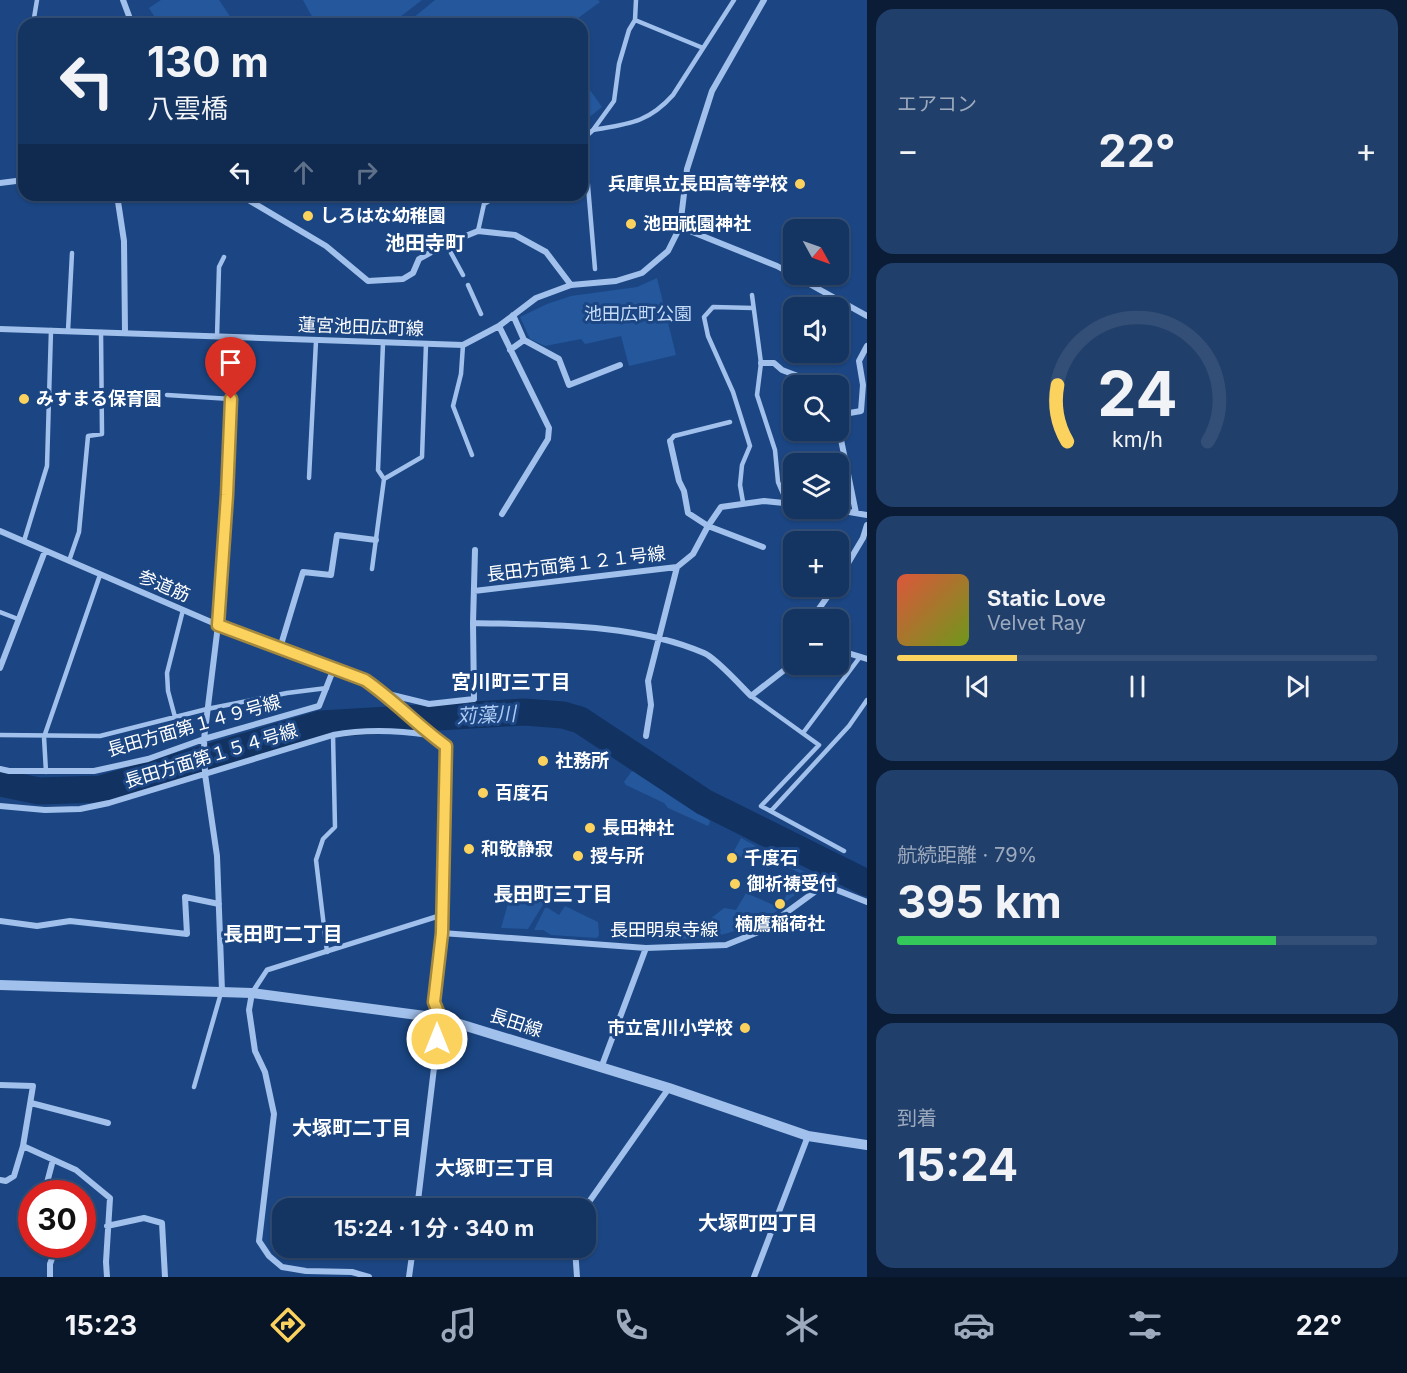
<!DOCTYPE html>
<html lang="ja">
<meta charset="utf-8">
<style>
body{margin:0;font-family:Inter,"Noto Sans JP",sans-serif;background:#213f6b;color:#f1f3f6;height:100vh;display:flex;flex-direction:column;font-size:22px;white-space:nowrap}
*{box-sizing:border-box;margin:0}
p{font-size:20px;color:#9daabe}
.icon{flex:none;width:33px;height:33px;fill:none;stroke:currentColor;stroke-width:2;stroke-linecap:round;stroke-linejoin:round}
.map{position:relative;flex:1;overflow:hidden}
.drawer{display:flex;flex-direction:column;gap:9px;padding:9px;background:#0b1d36;width:540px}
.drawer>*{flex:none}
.banner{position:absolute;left:18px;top:18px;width:570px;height:183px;border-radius:18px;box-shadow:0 2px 4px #0004,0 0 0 2px #334f77;background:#143462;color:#f1f3f6;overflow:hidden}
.needle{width:39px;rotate:130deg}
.buttons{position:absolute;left:783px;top:219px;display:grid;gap:12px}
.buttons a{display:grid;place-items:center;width:66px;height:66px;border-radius:12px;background:#143462;box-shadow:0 2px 4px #0004,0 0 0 2px #334f77;font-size:30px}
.speed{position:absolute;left:18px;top:1180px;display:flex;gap:12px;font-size:30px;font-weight:700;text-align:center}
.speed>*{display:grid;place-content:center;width:78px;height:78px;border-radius:50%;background:#143462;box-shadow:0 2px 4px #0004,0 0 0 2px #334f77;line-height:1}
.speed .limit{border:9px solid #d22;background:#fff;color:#111}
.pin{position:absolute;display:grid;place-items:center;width:51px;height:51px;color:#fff;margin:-62px -26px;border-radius:50% 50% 50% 0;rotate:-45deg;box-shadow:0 0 6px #0007}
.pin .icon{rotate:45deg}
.me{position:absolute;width:66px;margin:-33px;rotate:0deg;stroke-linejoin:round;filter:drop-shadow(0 0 4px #0008)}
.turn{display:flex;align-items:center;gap:21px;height:126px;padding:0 30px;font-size:27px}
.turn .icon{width:78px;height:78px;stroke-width:2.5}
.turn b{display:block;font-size:42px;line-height:51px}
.lanes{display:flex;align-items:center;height:57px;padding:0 30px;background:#0003;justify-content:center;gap:30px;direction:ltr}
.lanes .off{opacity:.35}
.big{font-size:45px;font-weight:700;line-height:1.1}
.drawer .card{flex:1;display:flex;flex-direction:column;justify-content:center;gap:9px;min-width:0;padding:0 21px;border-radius:18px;background:#213f6b}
.drawer .dial{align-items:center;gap:0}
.dial svg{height:156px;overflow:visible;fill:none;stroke:#334f77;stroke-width:7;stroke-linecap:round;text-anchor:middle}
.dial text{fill:#f1f3f6;stroke:none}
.song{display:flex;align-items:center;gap:18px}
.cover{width:72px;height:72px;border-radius:9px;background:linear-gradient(135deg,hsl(10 70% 55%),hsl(80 70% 35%))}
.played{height:6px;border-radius:3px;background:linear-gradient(90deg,#fcd25e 25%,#334f77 25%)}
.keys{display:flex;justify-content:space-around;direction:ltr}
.heat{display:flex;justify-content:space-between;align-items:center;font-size:33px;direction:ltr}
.charge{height:9px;border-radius:4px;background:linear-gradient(90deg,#34c759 79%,#334f77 0)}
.trip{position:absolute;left:272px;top:1198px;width:324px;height:60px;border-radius:18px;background:#143462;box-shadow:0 2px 4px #0004,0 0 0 2px #334f77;font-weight:700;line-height:60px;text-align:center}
.tab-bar{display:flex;height:96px;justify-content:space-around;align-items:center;background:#081527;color:#9daabe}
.tab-bar .icon{width:42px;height:42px}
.tab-bar .active{color:#fcd25e}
.tab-bar b{font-size:27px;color:#f1f3f6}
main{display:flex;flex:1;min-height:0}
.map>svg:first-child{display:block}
.green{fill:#24579c}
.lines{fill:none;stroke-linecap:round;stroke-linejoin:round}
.river{stroke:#123261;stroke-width:27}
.service{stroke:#a1c0eb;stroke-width:4.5}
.pedestrian{stroke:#a1c0eb;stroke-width:5}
.minor{stroke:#a1c0eb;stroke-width:6}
.tertiary{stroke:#a1c0eb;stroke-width:10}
.route-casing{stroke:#a4883d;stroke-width:15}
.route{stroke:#fcd25e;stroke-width:10}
.poi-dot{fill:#fcd25e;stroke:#1b4683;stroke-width:2}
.labels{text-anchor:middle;stroke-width:6;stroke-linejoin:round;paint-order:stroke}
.poi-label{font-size:18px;font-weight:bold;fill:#fff;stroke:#1b4683;text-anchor:start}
.park-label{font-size:18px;fill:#c5dbf8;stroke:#1b4683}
.street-label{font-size:18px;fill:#fff;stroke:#1b4683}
.neighbourhood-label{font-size:20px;font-weight:bold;fill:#fff;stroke:#1b4683}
.water-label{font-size:20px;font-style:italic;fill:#accaf2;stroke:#1b4683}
</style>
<main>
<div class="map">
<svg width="867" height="1277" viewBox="0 0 867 1277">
<rect width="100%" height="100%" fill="#1b4683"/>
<path class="green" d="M161,0H219L235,24H159L149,8Z
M303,0H422L391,24H316Z
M435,0H598L600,2L570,24H406Z
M582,79L602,107L582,123Z
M657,278L676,355L629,366L621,336L585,344L581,339L545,346L530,339L520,317L547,304L571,296L637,287Z
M635,770L708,819L710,822L708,826L668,808L664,803L626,785L624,782L631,772Z
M741,838L816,878L814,881L784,903L783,901L800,873L757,852L746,860L735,854L734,851Z
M525,882L549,895L528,929L501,928L511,893Z
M746,893L776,906L778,910C756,929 700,944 673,937L674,922L705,923L724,908L736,910Z
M565,906L598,922L599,935L597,938L551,935L543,930H534L545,908H548L559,915Z"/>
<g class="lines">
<path class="river" d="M0,783L39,791L101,789L321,724L524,712L563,715L580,720L704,802L867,883"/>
<path class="service" d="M635,20L703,48
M33,24L37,0
M593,130C628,124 648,123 673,95L734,0
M584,138L595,269
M582,140L593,130L614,101L619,64L629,30L635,20L636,0
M478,231L484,204L499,195
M451,253L463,275
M468,285L481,314
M752,295L761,363L757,395L775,450L778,482L787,503
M68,331L72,253
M217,337L219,267L224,257
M463,345L461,374L453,406L472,455
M167,395L231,399
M670,441L674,436L730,422
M309,478L316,341
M384,479L422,457L426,344
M743,502L740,485L742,465L750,446L733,392L708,336L704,317L713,307L753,308
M24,541L47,466L51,330
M69,561L79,532L88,436L102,434L101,332
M372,569L384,479L378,470L383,343
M0,612L18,619
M751,696L819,745L761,806L844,851
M175,717L168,691L167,673L183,610
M803,733L860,657
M0,735L100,736L207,709L287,693L327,688
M46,772L44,737L100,575
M771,811L849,726L867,700
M327,952L316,860L323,839L335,827L333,735
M194,1087L221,993"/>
<path class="pedestrian" d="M252,993L267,970L442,915"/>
<path class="minor" d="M123,0L132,24
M764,0L712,91L687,169L680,227L777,266L867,316
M0,183L24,180
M117,195L124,241L125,332
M240,195L326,246L368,281L403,279L413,273L419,259L446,244L478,231L515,235L546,252L571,285
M513,315L524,340L559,359L569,385L620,365
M499,326L549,428L548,439L502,514
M0,329L463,345L499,326L536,298L571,285L616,281L642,273L668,251L680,227
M510,350L524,340
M761,363H774L782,370L824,386
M838,415L861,411L863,385L859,361L867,346
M838,425L856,513
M670,441L679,481L684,491L688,513L708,526L763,547
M826,508L867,515
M0,531L218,625L365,680C394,700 418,725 446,746L442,933L434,1002L440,1018L417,1209
M838,580L863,538L867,525
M474,591L677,567L693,554L708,526L721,507L764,501L794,504
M811,620L835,586
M473,623L475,550
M280,648L303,572L331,575L337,535L376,540
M838,650L867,659
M0,668L45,551
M384,693L429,704L474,699L473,623C546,625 636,623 704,653C716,658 740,685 751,696L787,668L794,655
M646,736L651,705L648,681L677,567
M0,769L9,771H94L148,759L204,739L319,706L334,668
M0,806L45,810L80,809L109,803L333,735C365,729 396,730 429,735
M0,921L37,926L70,921L187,934L185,897L219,904
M442,933L646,948L726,945L761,931L824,885L867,902
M222,991L217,856L205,774L204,739L218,625L227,495L233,338
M252,993L249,1010L255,1051L265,1072L274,1114L259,1241L269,1256L282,1267L306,1271L352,1272L369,1277
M601,1068L646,948
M0,1085L33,1086L23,1146L14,1176L6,1181L0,1180
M31,1103L108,1123
M23,1146L76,1170L110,1198L106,1262L107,1277
M44,1194L53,1160
M584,1209L669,1088
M107,1226L144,1218L162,1223L165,1277
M575,1248L577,1277
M50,1277V1264L57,1245
M409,1277L413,1248
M754,1277L808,1136"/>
<path class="tertiary" d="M0,985L252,993L440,1018L669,1088L808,1136L867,1145"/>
</g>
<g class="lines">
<defs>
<path id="route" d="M231,399L227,495L218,625L365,680C394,700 418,726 446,746L442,933L434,1002L440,1017L437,1039"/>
</defs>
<use href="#route" class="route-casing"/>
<use href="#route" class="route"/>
</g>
<g class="poi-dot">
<circle cx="800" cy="184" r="6"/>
<circle cx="308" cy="216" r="6"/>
<circle cx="631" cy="224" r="6"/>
<circle cx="24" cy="399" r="6"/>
<circle cx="543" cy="761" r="6"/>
<circle cx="483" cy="793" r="6"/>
<circle cx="590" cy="828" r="6"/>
<circle cx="469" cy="849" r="6"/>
<circle cx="578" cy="856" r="6"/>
<circle cx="732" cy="858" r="6"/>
<circle cx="735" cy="884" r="6"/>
<circle cx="780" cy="904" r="6"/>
<circle cx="745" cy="1028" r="6"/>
</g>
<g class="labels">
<g class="poi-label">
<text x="788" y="190" text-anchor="end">兵庫県立長田高等学校</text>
<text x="320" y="222">しろはな幼稚園</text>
<text x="643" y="230">池田祇園神社</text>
<text x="36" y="405">みすまる保育園</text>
<text x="555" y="767">社務所</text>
<text x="495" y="799">百度石</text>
<text x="602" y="834">長田神社</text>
<text x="481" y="855">和敬静寂</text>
<text x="590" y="862">授与所</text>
<text x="744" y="864">千度石</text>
<text x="747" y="890">御祈祷受付</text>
<text x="780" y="930" text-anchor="middle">楠鷹稲荷社</text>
<text x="733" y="1034" text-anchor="end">市立宮川小学校</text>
</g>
<g class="park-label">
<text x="638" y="320">池田広町公園</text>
</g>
<g class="street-label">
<text transform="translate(361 327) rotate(2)" y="6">蓮宮池田広町線</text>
<text transform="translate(576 564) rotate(-7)" y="6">長田方面第１２１号線</text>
<text transform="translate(164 586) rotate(23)" y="6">参道筋</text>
<text transform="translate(194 726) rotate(-16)" y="6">長田方面第１４９号線</text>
<text transform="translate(211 756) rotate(-17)" y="6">長田方面第１５４号線</text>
<text x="664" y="936">長田明泉寺線</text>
<text transform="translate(516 1023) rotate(18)" y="6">長田線</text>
</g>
<g class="neighbourhood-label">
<text x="425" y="250">池田寺町</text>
<text x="511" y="689">宮川町三丁目</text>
<text x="553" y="901">長田町三丁目</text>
<text x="283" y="941">長田町二丁目</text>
<text x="352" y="1135">大塚町二丁目</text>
<text x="495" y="1175">大塚町三丁目</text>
<text x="758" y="1230">大塚町四丁目</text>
</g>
<g class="water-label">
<text transform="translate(486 715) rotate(-3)" y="7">苅藻川</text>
</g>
</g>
</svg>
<div class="buttons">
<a><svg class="needle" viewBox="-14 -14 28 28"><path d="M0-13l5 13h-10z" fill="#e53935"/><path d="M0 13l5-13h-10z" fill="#9daabe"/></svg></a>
<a><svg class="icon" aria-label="sound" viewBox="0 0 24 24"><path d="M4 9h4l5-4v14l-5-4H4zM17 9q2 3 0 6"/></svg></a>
<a><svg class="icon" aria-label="search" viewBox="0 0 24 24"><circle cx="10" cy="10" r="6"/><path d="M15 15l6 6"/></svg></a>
<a><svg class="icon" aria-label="layers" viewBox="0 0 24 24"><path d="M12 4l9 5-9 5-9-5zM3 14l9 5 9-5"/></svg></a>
<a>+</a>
<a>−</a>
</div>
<div class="speed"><div class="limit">30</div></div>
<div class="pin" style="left:231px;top:399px;background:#d93025"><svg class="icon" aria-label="arrive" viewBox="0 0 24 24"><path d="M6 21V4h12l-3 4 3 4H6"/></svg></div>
<svg class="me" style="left:437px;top:1039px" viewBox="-20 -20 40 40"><circle r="17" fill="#fcd25e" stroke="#fff" stroke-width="3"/><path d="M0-11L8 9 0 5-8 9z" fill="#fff"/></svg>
<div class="trip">15:24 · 1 分 · 340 m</div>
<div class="banner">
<div class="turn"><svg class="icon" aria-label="left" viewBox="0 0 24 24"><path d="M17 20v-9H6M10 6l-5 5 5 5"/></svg><div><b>130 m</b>八雲橋</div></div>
<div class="lanes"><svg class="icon" aria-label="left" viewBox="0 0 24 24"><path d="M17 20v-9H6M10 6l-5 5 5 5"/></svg><svg class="icon off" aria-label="ahead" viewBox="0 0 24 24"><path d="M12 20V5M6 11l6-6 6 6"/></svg><svg class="icon off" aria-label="right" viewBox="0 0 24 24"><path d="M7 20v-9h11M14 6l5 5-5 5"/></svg></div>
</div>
</div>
<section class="drawer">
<div class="card"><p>エアコン</p>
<div class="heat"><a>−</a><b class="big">22°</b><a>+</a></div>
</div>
<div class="card dial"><svg viewBox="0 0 100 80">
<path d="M14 69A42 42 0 1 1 86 69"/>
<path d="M14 69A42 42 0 0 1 9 40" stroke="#fcd25e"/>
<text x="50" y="56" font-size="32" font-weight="700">24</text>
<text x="50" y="72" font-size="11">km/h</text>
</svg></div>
<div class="card">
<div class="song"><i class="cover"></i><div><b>Static Love</b><p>Velvet Ray</p></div></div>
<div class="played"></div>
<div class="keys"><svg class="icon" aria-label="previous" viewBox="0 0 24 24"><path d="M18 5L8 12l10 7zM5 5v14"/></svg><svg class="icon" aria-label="pause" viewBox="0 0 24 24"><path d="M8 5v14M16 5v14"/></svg><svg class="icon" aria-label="next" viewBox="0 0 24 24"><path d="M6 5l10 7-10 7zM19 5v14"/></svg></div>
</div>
<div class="card"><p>航続距離 · 79%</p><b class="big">395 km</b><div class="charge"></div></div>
<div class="card"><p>到着</p><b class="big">15:24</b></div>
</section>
</main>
<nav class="tab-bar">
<b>15:23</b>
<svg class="icon active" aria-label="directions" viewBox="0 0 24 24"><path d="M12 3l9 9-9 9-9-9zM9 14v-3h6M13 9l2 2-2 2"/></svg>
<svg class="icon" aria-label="music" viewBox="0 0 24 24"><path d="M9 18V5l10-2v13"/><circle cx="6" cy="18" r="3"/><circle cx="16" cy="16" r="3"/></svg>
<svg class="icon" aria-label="phone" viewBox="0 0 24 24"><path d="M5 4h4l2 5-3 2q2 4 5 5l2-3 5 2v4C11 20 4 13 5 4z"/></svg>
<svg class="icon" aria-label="climate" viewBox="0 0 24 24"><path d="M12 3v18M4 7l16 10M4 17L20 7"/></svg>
<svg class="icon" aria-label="car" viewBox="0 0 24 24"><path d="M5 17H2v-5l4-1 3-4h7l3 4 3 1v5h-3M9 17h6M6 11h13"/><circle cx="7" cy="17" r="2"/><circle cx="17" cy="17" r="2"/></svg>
<svg class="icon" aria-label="filters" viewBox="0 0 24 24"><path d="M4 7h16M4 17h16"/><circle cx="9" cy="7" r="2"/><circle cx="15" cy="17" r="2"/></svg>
<b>22°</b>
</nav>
